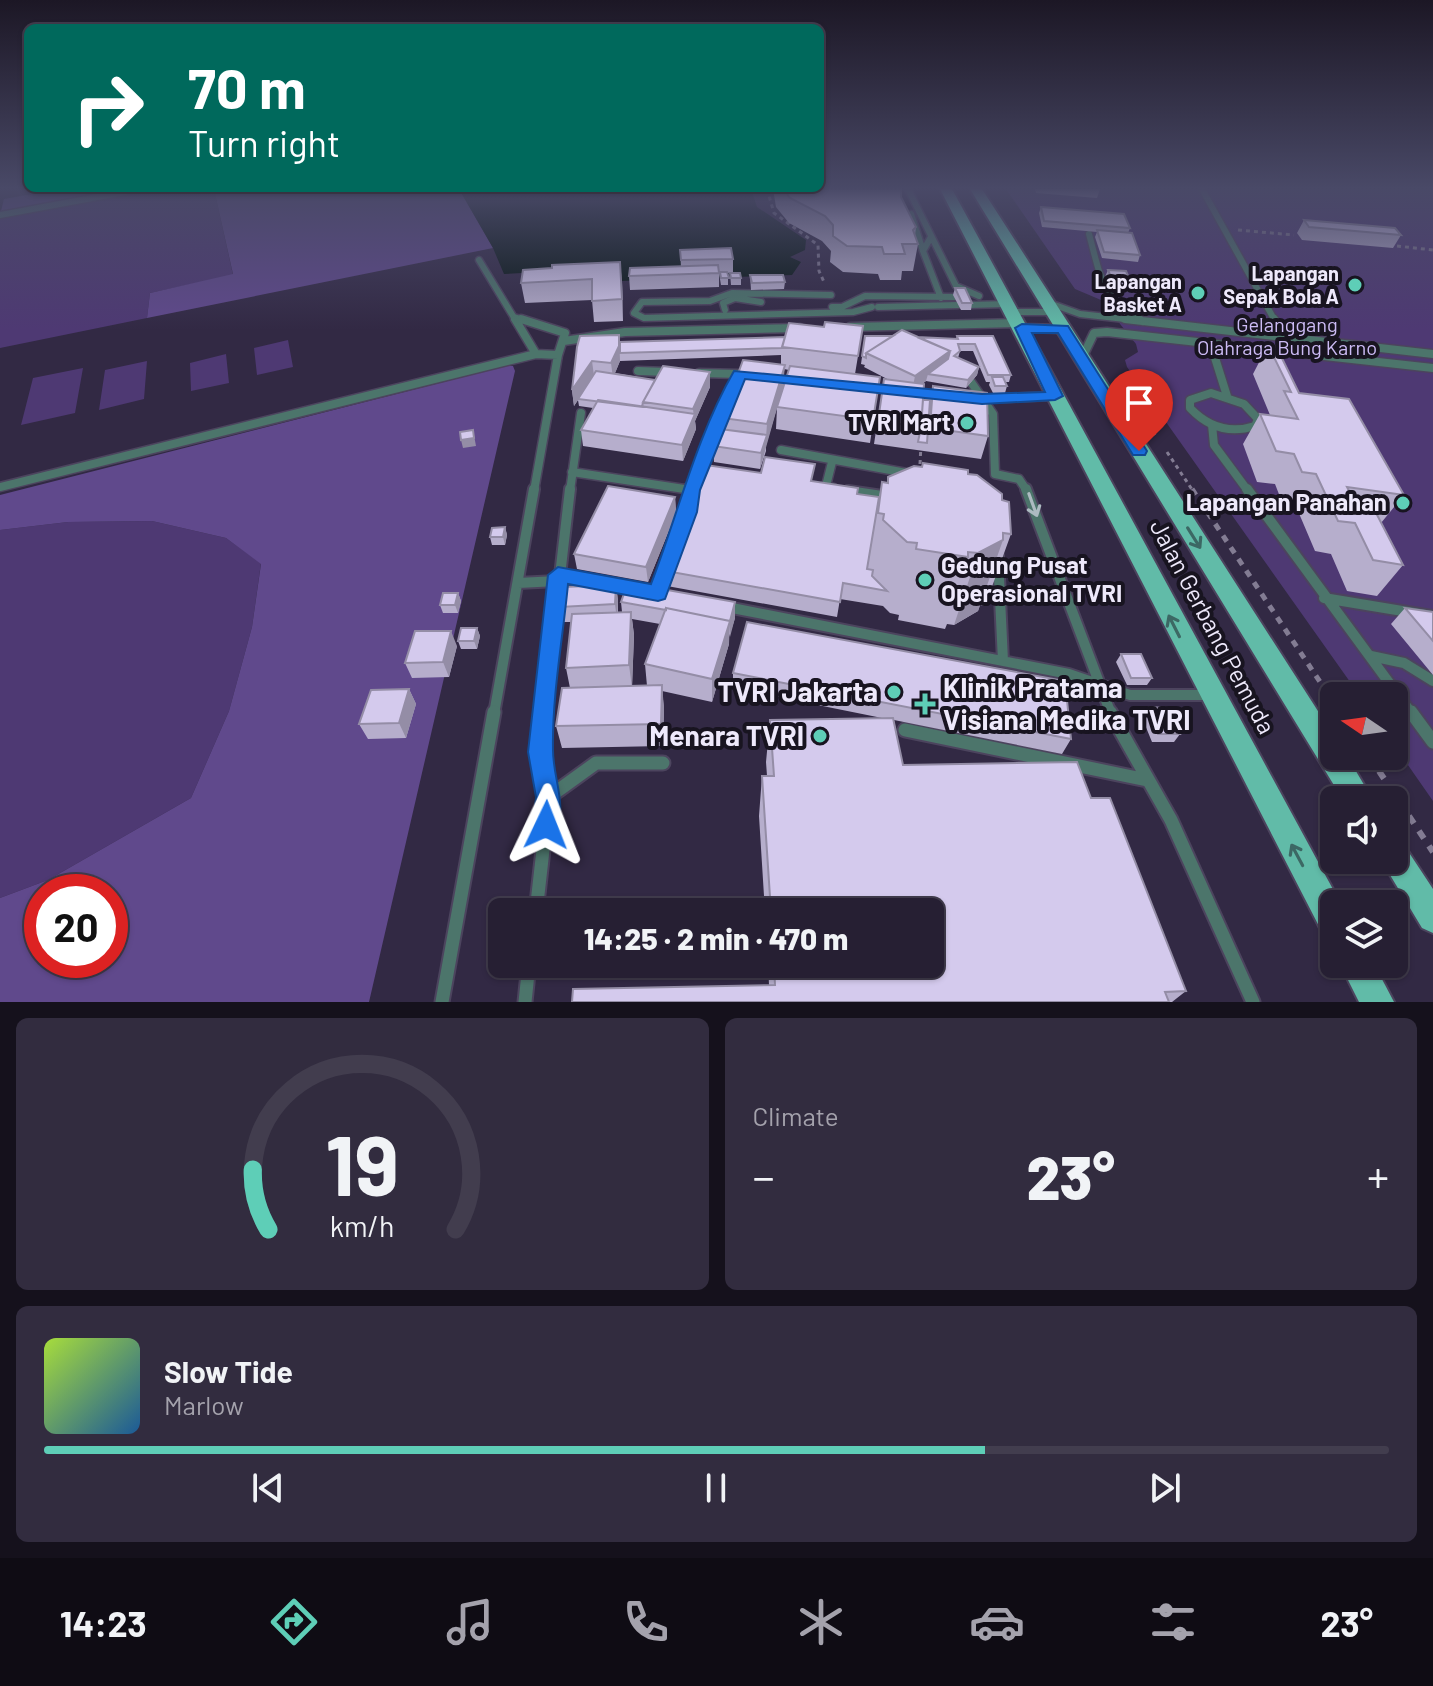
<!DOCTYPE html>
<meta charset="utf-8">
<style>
body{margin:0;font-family:Barlow,sans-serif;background:#322c3f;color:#f1f3f6;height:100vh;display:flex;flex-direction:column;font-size:30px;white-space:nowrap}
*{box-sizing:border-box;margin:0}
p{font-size:26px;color:#a4a2ac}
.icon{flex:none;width:44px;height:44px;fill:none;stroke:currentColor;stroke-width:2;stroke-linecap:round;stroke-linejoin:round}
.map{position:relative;height:1002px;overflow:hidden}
.sheet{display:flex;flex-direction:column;gap:16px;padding:16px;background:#15111c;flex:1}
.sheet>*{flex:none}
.top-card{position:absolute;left:24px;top:24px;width:800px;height:168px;border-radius:12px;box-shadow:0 2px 6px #0004,0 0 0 2px #423d4e;background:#00695c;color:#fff;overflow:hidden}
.needle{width:52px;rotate:283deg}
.buttons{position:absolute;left:1320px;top:682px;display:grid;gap:16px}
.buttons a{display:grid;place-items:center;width:88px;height:88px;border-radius:12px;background:#261f33;box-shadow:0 2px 6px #0004,0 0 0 2px #423d4e;font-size:40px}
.speed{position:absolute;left:24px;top:874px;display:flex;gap:16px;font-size:40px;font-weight:700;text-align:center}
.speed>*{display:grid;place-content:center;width:104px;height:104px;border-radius:50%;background:#261f33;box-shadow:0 2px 6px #0004,0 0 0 2px #423d4e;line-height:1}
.speed .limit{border:12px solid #d22;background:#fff;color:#111}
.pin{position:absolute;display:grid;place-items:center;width:68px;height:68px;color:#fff;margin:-82px -34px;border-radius:50% 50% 50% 0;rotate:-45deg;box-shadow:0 0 8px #0007}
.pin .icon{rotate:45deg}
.me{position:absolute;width:88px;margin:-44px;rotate:2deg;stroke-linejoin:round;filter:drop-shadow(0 0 6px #0008)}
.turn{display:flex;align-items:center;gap:28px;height:168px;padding:0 32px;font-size:36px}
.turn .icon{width:104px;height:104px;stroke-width:2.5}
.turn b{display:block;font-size:56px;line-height:68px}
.big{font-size:60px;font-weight:800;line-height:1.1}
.sheet .card{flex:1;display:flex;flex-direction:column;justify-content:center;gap:12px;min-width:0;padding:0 28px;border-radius:12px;background:#322c3f}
.sheet .dial{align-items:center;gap:0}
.dial svg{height:208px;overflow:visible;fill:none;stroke:#423d4e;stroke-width:7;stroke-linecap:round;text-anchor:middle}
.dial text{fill:#f1f3f6;stroke:none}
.song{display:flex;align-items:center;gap:24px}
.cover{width:96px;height:96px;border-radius:12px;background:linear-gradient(135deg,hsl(80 70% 55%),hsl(210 70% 35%))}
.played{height:8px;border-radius:4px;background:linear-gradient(90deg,#5eceb7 70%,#423d4e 70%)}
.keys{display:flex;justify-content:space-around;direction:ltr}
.heat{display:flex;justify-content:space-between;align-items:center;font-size:44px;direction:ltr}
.sheet .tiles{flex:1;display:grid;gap:16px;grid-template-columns:1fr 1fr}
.card:last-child{grid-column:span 2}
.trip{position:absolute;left:488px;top:898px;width:456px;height:80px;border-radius:12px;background:#261f33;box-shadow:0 2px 6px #0004,0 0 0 2px #423d4e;font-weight:800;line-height:80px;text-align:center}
.tabs{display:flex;height:128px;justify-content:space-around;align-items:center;background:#0f0c14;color:#a4a2ac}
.tabs .icon{width:56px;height:56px}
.tabs .current{color:#5eceb7}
.tabs b{font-size:36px;color:#f1f3f6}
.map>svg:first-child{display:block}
.green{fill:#4e3973}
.forest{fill:#60498c;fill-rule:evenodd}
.water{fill:#071613}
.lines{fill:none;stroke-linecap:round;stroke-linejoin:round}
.service-far3-casing{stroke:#4c445e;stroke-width:9}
.service-far2-casing{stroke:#4c445e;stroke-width:11}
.service-far1-casing{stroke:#4c445e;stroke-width:14}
.service-casing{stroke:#4c445e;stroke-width:17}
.primary-casing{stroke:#4c445e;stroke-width:4}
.path-far2{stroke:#837c93;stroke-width:3;stroke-dasharray:4 4;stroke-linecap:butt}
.path-far1{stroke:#837c93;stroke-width:5;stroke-dasharray:7 7;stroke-linecap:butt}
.path{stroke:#837c93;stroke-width:6;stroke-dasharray:9 9;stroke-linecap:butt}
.service-far3{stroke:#4c756b;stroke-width:6}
.service-far2{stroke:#4c756b;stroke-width:8}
.service-far1{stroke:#4c756b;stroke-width:10}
.service{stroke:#4c756b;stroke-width:13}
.primary{fill:#61bba8;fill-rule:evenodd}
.wall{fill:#b6aecc;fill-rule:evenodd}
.shaded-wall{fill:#948da6}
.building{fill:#d4caed;stroke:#948da6;stroke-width:2}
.oneway{stroke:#adbbc1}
.oneway2{stroke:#3c6864}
.route{fill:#1a73e8;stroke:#114b97;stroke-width:2}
.poi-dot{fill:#5eceb7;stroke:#181420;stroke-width:3}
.labels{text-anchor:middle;stroke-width:8;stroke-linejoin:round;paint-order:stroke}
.far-poi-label{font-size:20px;font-weight:bold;fill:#eee9fb;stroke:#181420;text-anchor:end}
.far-park-label{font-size:20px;fill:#ccbbf5;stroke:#181420}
.poi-label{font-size:24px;font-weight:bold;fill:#eee9fb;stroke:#181420;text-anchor:end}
.street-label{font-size:24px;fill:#eee9fb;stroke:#181420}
.near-poi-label{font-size:28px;font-weight:bold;fill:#eee9fb;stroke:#181420;text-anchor:end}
</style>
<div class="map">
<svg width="1433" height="1002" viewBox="0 0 1433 1002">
<rect width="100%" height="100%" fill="#322944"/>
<path class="green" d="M151,189H214L233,275L150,293L147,318L0,348V215Z
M1006,189H1433V801L1394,745V696H1360L1127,367L1125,360L1138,352L1136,344L1101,300L1075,289Z
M288,340L293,367L257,375L254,348Z
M226,354L229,383L191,391L190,363Z
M147,361L144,399L99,410L105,370Z
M83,368L75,413L21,425L33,378Z
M152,521L226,538L261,563L252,627L229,711L191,798L48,880L0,898V530L68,522Z"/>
<path class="forest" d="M60,189H151L0,215L4,199Z
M214,189H459L493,248L147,318L150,293L233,274Z
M506,366H513L515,371L369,1002H0V898L48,880L191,798L229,711L252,627L261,564L226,538L152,521L68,522L0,530V495ZM42,892H110V960H42Z"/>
<path class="water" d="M459,189H751L757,207L806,240L805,250L790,257L801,262L792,275L621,281L525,278L522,273L504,274L493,248Z"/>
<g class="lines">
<defs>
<path id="service-far3" d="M908,189L956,286L979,296
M1202,189L1275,321
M911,214L923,251
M0,215L130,191
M1089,234C1101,278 1101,297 1142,321
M931,237L923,251L941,298
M479,260L516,321
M831,295L732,293L710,301L642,302L634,313L644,318L853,312L872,307
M1049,303L1080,314L1143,321
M968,305L1008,304
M832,307H842L865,296L954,297
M878,307L958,305
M725,310L723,303L735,298L761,302
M1013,312H1052
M514,317L527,321"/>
<path id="service-far2" d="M515,319L536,354
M521,319L565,333L558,355
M1125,319L1433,354
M1139,319L1142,321
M1274,319L1286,340
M850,327L1019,323
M1022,328L1063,329
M564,341L625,332L800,328
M1210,342L1227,396
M1082,358L1094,333L1107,332L1433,368
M638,371L668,372
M699,373L740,374
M971,382L993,414L995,474L1019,479L1027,491
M1211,393L1244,404L1258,419L1255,426C1230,434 1208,427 1190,408V400Z
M980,399L1055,396
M1212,425L1214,445L1248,491
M781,450L912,474
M832,462L826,486L834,488
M572,472L691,490L733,390
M0,487L536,354L558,355L534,491
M570,491L581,413
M848,491H851"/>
<path id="service-far1" d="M688,489H691
M1026,489L1111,714
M1247,489L1412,714
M848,491L889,497
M676,544L688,512L691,490
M998,556L1003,661
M558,575L637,590
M518,583L557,581
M658,594L670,561
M1324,598L1433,616
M727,607L1069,674L1130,695H1209
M1371,656L1404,663L1433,681
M494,714L534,489
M544,714L570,489"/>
<path id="service" d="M1110,712L1171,820L1253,1002
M1411,712L1433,742
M905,730L1147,780
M549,797L596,763H663
M536,912L549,797L540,752L544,712
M442,1002L494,712
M525,1002L529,964"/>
<path id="primary" d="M940,189H952L1341,904H1334V939L1323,934Z
M970,189H982L1334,736V756H1347L1373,800H1343Z
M1394,840L1404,845L1433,889V933L1422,928L1384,865L1381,860H1394Z
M1340,964H1374L1394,1002H1359Z"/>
</defs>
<use href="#service-far3" class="service-far3-casing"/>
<use href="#service-far2" class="service-far2-casing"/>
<use href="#service-far1" class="service-far1-casing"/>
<use href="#service" class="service-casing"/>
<use href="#primary" class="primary-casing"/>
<path class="path-far2" d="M767,189L774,213L818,245L819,271L824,282
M1238,230L1294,235
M1397,246L1433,250
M1145,420L1155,435
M1167,452L1193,491
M920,464L921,445"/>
<path class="path-far1" d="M1192,489L1334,703"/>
<path class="path" d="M1369,756L1433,852"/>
<use href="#service-far3" class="service-far3"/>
<use href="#service-far2" class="service-far2"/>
<use href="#service-far1" class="service-far1"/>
<use href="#service" class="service"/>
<use href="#primary" class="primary"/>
</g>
<path class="wall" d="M773,189H901V197L916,227L915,235L918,244L913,271H902L901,280H880L878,274L843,272L830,262L831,251L822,241L789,223L776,207Z
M1035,189H1100L1097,198L1036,193Z
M1041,207L1130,228L1128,233L1140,255L1138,262L1102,258L1095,237L1097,232L1042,227L1039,213Z
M1304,220L1401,235L1393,248L1302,240L1297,233Z
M680,250L733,259V272L728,273V285H721L719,273V287L630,290L629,276L681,267Z
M552,268L622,282L623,321L594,322L592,300L525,303L521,283Z
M1108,270L1132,285L1130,292L1111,291L1105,277Z
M730,273L741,278V285H731Z
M750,275L785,282L784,289L751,290Z
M955,288L972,303L971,310H961L953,295Z
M863,326L855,374L880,377L870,443L776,429L777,407L789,370L784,369L783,387L766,445V451L760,469L714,462L713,446L722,429V418L781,365V355L620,361L615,373L655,380L710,372V387L695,421L696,429L683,461L583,446L581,430L593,408L579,406L578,400L574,406L572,390L577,347L620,342L785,337L824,327Z
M865,336L956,339L957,336H993L1011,375L1009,382H1005L1007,386L1005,393H993L989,385L990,382H986L973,351H960L958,358L979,367L977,375L966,388L926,381L922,384L923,400H930L933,386L988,436L981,459L874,444L884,379L889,380L864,367L865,365L861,364Z
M1268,345L1299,393L1404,495L1381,523L1403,565L1377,596L1347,591L1331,554L1315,551L1295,504L1282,502L1275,484L1257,482L1243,444L1260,414L1270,415L1253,374Z
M968,474L1002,500L1011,534L985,606L980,605L978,611L954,625L947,624L945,629L898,620L899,615L890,613L883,606L840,599L837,617L667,586L666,571L813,481L857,494L879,497L882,482L887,483Z
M675,497L676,513L648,582L577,569L574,554Z
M505,527L507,535L505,545H492L490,537Z
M616,585L618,601V612H622L621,602L735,618L729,637V644L712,702L662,691L664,708L663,746L562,748L556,726L570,688L566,668L571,622H563L560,607ZM632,619L660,624L645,664L647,686H632L634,635Z
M458,593L461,601L458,613H443L440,605Z
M1405,608L1433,612V675L1391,624Z
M477,628L480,636L477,649H461L458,641Z
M457,646L449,677L412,678L405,663Z
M1121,654L1152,678L1147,685H1127L1116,662Z
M733,673L1071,739L1062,754L894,720L903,765L1091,798L1186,991L1172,1002H572L769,985L768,964H930V912H765L759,816L762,776H767L766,762L770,720L882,718L733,688Z
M409,689L416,704L406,738L368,739L359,724Z
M1146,707L1180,734L1174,742H1152L1141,715Z"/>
<path class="shaded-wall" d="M620,262L622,282L623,321L622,299Z
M619,335L620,361L613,378L611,363Z
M950,351L947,366L928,374L926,381L912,391L915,376Z
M592,361L594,376L574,406L572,390Z
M785,365L783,387L760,469L761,453L766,437L767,424Z
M979,367L977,375L966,388L968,380Z
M710,372V387L695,421L696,429L683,461L682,445L694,418L693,409Z
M473,430L476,446L463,448L461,440Z
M675,497L676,513L648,582L646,567Z
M505,527L507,535L505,545L503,537Z
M1003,540L978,611L954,625L978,553Z
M616,585L618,601L617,620L615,604Z
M458,593L461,601L458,613L455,605Z
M735,602V618L730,637V621Z
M631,612L634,635L632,688L629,665Z
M730,621L729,644L712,702V679Z
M477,628L480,636L477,649L474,641Z
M451,631L457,646L449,677L443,662Z
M662,685L664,708L663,746L661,724Z
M409,689L416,704L406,738L399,723Z"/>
<path class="building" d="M783,189H901V197L916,227L913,230L918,244H902L905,254H884L882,247L847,246L833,236V225L825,216L790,198Z
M1041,207L1124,214L1130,228L1044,221Z
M1304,220L1395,228L1401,235L1309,227Z
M1097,230L1132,233L1140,255L1104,252Z
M731,248L733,259L681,260L680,250Z
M620,262L622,299L592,301V279L521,283L523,270L552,268V265Z
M718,265L719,273L629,276L630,268Z
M1108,270L1126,271L1132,285L1114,284Z
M720,272H727L729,278H721Z
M730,273H740L741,278H731Z
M750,275H783L785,282L752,283Z
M955,288H965L972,303H962Z
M825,322L863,326L858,356L782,347L789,323L824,327Z
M902,330L950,351L915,376L866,353Z
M619,335V346L611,363L592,361L572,390L577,347L580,336Z
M865,336H893L866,353V358L862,356Z
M957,336H993L1011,375H988L975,344H958L960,351L954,356L979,367L968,380L928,374L948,359L950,351L917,337L958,339Z
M785,337L782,348L620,353V342Z
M1268,345L1276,346L1299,393L1349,399L1404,495L1347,487L1357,506L1374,509L1403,565L1373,560L1355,523L1338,521L1316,474L1302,472L1294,454L1276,451L1260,414L1298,419L1284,391L1291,392Z
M743,360L785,365L767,424L722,418Z
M663,366L710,372L693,409L643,402Z
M790,366L880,377L873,420L777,407Z
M596,371L655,380L643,402L642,407L578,399Z
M992,377H1003L1007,386H995Z
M884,379L924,384L921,427L878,421Z
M933,386L987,393L988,436L930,428Z
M598,400L695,414L682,445L581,430Z
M923,400H930L927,443L918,442L921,427Z
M720,429L767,435L761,453L713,446Z
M473,430L474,438L461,440L460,432Z
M765,457L815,464L811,481L858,488L857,494L879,497L867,569L873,570L872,576L887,591L843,583L840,602L666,571L706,465L761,473Z
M923,463L968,470V474L977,475L1002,494V500L1009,502L1011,534L1003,533V540L978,553L968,552V557L916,549L917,543L907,542L883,520L884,514L878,513L882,482L888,483V477L914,466L922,467Z
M608,486L675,497L646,567L574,554Z
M505,527L503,537H490L492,528Z
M628,583L735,602L730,621L666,608V610L621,602Z
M616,585L615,604L560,607L562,587Z
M443,593H458L455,605H440Z
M666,608L730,621L712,679L645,664Z
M1405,608L1433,612V641Z
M631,612L629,665L566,668L572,614Z
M747,622L1065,681L1071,739L733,673Z
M461,628H477L474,641H458Z
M415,631H451L443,662L405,663Z
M1121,654H1141L1152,678H1131Z
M662,685L661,724L556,726L562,688Z
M409,689L399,723L359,724L371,690Z
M1146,707L1168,708L1180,734H1158Z
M893,718L903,765L1077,762L1091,798H1110L1186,991L1165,992L1169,1002H572L573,989L775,985L774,964H930V912H771L762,776H774L770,720Z"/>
<defs><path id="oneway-shaft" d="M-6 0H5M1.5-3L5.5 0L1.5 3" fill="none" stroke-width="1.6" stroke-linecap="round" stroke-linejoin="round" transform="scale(2)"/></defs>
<use class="oneway" href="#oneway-shaft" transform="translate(1033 505) rotate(70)"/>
<g class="oneway2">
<use href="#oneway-shaft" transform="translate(1194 538) rotate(58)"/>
<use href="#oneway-shaft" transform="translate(1174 626) rotate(-117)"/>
<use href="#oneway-shaft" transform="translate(1297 855) rotate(-118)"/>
</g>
<linearGradient id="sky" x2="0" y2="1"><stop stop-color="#1c1725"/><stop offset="0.57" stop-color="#494967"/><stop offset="1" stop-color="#494967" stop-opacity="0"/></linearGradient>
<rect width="1433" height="330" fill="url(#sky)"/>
<path class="route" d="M1022,324L1068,326L1147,451L1145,455H1133L1058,333H1032L1063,396L1055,400L982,404L745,379L700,490L697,512L665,599L658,601L568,584C563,638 552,695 553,750C553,780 568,804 555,834L546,838L537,834L533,825L536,797L528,752L548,575L558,567L651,584C678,514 696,437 734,371L982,394L1045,392L1015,328Z"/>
<g class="poi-dot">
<circle cx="1355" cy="285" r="8"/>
<circle cx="1198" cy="293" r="8"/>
<circle cx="967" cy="423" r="8"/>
<circle cx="1403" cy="503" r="8"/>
<circle cx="925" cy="580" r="8"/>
<circle cx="894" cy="692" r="8"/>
<path d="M921 692h8v8h8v8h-8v8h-8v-8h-8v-8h8z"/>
<circle cx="820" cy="736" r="8"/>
</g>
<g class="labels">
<g class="far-poi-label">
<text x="1339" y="281">Lapangan<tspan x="1339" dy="23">Sepak Bola A</tspan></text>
<text x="1182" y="289">Lapangan<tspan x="1182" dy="23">Basket A</tspan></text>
</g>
<g class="far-park-label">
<text x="1287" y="332">Gelanggang<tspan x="1287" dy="23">Olahraga Bung Karno</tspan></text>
</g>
<g class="poi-label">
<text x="951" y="431">TVRI Mart</text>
<text x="1387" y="511">Lapangan Panahan</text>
<text x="941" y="574" text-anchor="start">Gedung Pusat<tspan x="941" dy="28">Operasional TVRI</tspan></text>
</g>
<g class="street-label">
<text transform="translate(1212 627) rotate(62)" y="8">Jalan Gerbang Pemuda</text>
</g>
<g class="near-poi-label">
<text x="943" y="698" text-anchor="start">Klinik Pratama<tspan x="943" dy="32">Visiana Medika TVRI</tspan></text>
<text x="878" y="702">TVRI Jakarta</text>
<text x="804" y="746">Menara TVRI</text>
</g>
</g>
</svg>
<div class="buttons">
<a><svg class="needle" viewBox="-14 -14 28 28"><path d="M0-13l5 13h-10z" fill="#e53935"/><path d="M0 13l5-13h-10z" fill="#a4a2ac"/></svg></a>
<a><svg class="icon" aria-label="sound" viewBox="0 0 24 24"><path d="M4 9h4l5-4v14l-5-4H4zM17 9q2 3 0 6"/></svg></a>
<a><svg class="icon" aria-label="layers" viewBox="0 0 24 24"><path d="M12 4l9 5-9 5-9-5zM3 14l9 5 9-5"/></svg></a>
</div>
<div class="speed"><div class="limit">20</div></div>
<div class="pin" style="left:1139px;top:451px;background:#d93025"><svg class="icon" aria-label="arrive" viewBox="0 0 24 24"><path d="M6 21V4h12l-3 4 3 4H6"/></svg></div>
<svg class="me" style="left:546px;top:825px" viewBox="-20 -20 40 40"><path d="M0-17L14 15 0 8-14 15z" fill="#1a73e8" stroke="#fff" stroke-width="4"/></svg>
<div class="trip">14:25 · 2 min · 470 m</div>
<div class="top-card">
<div class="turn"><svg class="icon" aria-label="right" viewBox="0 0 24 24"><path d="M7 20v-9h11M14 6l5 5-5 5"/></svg><div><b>70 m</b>Turn right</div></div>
</div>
</div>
<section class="sheet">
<div class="tiles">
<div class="card dial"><svg viewBox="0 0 100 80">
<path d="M14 69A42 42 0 1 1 86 69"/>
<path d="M14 69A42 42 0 0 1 8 46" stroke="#5eceb7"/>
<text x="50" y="56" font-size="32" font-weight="700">19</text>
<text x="50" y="72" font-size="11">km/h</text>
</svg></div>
<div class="card"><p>Climate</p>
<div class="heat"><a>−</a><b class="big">23°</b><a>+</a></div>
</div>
<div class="card">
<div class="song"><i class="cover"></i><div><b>Slow Tide</b><p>Marlow</p></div></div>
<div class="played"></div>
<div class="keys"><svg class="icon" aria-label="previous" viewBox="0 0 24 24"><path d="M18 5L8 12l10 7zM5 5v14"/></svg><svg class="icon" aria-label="pause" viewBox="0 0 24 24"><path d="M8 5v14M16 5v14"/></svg><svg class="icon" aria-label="next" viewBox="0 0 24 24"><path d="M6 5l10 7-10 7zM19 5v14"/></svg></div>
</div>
</div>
</section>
<nav class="tabs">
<b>14:23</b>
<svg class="icon current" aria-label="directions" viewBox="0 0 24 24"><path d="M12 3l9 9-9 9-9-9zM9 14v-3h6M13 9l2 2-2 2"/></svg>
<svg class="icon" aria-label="music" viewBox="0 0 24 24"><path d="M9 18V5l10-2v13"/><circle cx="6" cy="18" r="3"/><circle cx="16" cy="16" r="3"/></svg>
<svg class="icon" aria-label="phone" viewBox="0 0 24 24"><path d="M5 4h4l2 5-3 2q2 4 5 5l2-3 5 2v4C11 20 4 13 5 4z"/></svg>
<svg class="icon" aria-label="climate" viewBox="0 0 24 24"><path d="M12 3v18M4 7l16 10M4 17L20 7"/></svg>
<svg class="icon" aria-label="car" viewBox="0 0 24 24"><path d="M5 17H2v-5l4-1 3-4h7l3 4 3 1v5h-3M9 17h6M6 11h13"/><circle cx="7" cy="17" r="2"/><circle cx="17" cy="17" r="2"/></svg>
<svg class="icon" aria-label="filters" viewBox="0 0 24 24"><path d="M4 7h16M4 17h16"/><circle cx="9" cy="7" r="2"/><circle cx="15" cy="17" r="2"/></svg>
<b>23°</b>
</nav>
